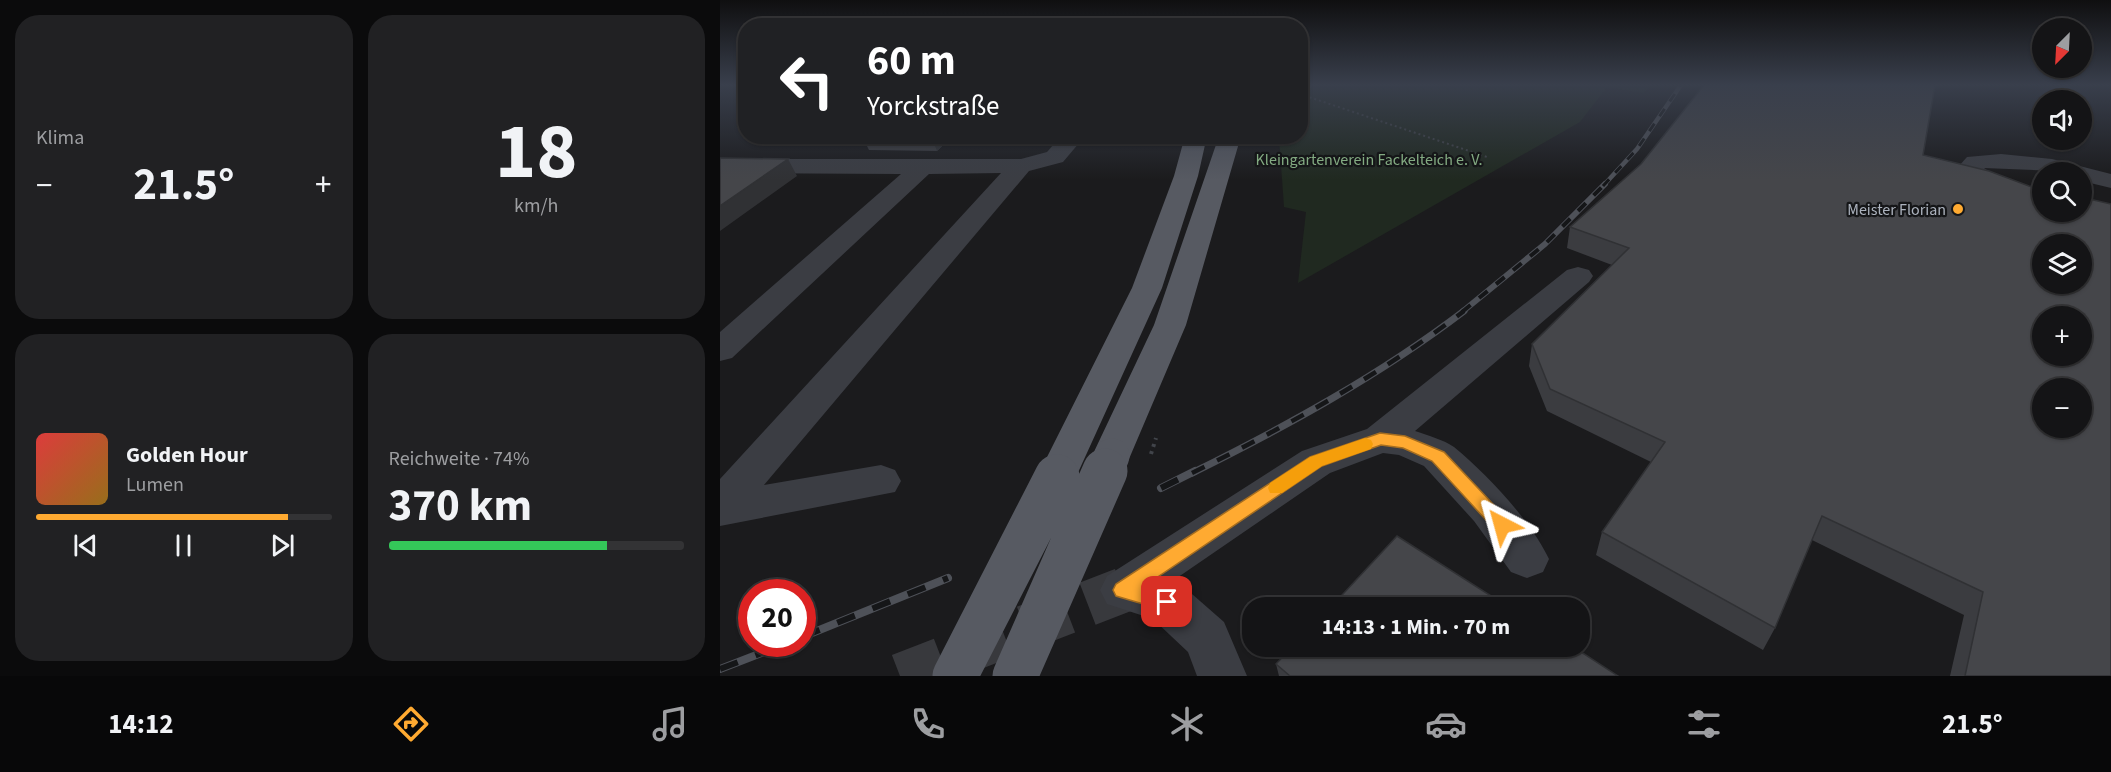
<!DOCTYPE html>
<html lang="de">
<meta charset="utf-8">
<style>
body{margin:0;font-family:"Source Sans 3",sans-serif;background:#212123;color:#f1f3f6;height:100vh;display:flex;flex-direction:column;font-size:22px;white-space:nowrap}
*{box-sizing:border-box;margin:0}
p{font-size:20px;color:#9d9ea1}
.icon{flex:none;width:33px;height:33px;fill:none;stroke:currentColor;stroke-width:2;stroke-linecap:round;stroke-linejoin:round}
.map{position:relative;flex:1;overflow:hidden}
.sheet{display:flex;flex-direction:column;gap:15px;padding:15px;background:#0b0b0c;width:720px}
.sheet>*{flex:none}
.hud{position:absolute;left:18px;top:18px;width:570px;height:126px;border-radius:24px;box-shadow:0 2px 4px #0004,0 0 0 2px #333335;background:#202124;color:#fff;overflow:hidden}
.needle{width:39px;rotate:204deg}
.tools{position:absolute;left:1312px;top:18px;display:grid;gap:12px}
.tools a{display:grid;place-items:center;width:60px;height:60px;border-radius:50%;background:#141416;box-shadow:0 2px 4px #0004,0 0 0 2px #333335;font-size:30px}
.speed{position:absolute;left:18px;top:579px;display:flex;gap:12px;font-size:30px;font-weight:700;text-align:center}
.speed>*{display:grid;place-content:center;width:78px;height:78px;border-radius:50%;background:#141416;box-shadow:0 2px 4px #0004,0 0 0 2px #333335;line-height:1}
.speed .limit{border:9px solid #d22;background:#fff;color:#111}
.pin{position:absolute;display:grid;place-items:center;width:51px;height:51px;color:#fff;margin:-26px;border-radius:12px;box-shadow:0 3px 9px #0006}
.me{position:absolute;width:66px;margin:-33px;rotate:321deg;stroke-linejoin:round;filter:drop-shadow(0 0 4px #0008)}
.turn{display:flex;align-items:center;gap:21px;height:126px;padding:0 30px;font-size:27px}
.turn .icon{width:78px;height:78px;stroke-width:2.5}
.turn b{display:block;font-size:42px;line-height:51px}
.big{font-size:45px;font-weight:700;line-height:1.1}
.sheet .card{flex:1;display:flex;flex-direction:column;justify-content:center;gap:9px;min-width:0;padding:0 21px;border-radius:24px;background:#212123}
.sheet .dial{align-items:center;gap:0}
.dial b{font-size:78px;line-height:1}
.song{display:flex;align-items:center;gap:18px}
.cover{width:72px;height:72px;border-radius:9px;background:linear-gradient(135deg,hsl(0 70% 55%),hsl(40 70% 35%))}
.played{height:6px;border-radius:3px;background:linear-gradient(90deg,#ffaa31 85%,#333335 85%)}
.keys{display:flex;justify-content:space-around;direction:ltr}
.heat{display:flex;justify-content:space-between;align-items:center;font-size:33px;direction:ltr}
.charge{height:9px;border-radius:4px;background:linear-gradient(90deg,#34c759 74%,#333335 0)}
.sheet .tiles{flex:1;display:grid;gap:15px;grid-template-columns:repeat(2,1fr)}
.trip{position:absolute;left:522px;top:597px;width:348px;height:60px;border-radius:24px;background:#141416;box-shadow:0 2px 4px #0004,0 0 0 2px #333335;font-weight:700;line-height:60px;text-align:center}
.dock{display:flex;height:96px;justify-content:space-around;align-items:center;background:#080809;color:#9d9ea1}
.dock .icon{width:42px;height:42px}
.dock .current{color:#ffaa31}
.dock b{font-size:27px;color:#f1f3f6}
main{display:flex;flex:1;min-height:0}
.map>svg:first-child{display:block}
.green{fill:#202920}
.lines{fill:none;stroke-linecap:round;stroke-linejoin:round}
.minor-tunnel{stroke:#38393d;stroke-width:45;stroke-dasharray:45 22;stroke-linecap:butt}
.path{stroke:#41444a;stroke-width:2;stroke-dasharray:2 3;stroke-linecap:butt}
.minor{fill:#3b3d43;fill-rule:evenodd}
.major{fill:#575a62;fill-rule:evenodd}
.rail-far3-casing{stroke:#4e5158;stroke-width:4.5}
.rail-far2-casing{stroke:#4e5158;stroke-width:6}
.rail-far1-casing{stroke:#4e5158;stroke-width:7}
.rail-casing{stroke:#4e5158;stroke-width:8}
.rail-far3{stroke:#151618;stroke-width:3;stroke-dasharray:9;stroke-linecap:butt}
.rail-far2{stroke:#151618;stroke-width:4;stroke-dasharray:11;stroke-linecap:butt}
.rail-far1{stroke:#151618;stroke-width:4.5;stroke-dasharray:14;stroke-linecap:butt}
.rail{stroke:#151618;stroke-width:6;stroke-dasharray:19;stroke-linecap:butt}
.path-bridge{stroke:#41444a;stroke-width:4;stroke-dasharray:3 4.5;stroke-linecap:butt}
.major-bridge-far1{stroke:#575a62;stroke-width:35}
.major-bridge{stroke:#575a62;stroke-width:45}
.wall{fill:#3b3c40}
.shaded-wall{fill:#303134}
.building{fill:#45464a;stroke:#303134;stroke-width:1.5;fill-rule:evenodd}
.route{fill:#ffaa31;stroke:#a66e20;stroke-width:1.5}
.slow{fill:#f59e0b}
.poi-dot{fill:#ffaa31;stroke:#151618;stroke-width:2}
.labels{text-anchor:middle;stroke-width:4.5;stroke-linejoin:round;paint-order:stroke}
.far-park-label{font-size:16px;fill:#83aa82;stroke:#151618}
.far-poi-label{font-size:16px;fill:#acb3be;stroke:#151618;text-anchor:end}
</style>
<main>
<section class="sheet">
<div class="tiles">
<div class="card"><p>Klima</p>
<div class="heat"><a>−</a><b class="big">21.5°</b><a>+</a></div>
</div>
<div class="card dial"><b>18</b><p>km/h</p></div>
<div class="card">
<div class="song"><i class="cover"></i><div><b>Golden Hour</b><p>Lumen</p></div></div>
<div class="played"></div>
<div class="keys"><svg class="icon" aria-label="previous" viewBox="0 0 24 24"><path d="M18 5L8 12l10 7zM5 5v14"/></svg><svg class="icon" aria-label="pause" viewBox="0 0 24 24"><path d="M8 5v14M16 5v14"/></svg><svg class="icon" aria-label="next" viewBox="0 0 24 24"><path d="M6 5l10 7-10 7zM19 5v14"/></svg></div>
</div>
<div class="card"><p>Reichweite · 74%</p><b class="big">370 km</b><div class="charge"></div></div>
</div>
</section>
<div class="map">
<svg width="1391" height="676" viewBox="0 0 1391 676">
<rect width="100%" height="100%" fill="#1b1b1d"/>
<path class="green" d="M581,85H930L924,93L887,87L860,122L578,283L586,212L564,207L559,137L580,136Z"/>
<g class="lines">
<path class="minor-tunnel" d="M180,676L403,590"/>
<path class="path" d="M580,92L595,85
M580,94L767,157"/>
<path class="minor" d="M341,136H365L343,162L309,171L44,485L161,465L175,470L181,481L175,492L0,526V479L281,173L209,174L12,358L0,361V332L181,174L0,173V159H301L327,152Z
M1281,154L1332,159L1391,174V188L1362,181V172L1264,168L1282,181L1323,193V209C1290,201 1258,196 1238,167L1247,157Z
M858,267L869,270L873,276L869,282L695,431C707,435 724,440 734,447C767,474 811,521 829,559L823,572L807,578L791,572L754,521L704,466L679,455L663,453L610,473L451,582L464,587L504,622L527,676H477L468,652L433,619L387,604L380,590L387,576L582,451L647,429L847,270Z"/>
<path class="major" d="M465,136H487L478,176L442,288L351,488L337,493L323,488L317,477L412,288L454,176Z
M499,136H521L466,325L406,466L392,471L378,466L372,456L434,325Z"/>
<defs>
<path id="rail-far3" d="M883,186L917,149L961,85"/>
<path id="rail-far2" d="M742,312L825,244L885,184"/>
<path id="rail-far1" d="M472,473C567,426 660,375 744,311"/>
<path id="rail" d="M441,488L475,471
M82,637L228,578
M0,669L65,644"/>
</defs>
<use href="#rail-far3" class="rail-far3-casing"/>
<use href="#rail-far2" class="rail-far2-casing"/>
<use href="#rail-far1" class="rail-far1-casing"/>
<use href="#rail" class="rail-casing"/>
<use href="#rail-far3" class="rail-far3"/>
<use href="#rail-far2" class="rail-far2"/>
<use href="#rail-far1" class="rail-far1"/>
<use href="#rail" class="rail"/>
<path class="path-bridge" d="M431,454L436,438"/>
<path class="major-bridge-far1" d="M385,473L392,456"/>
<path class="major-bridge" d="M235,676L337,477
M295,676L385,471"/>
</g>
<path class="wall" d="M142,136H233L217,151L149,150Z
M1203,155L1391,676H1230L1244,615L1092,540L1055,628L1043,650L876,555L882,532L931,462L827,411L809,366L812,344L892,265L847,248L850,227Z
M556,664L898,676H559Z"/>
<path class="shaded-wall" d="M211,136H233L217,151Z
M68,159L77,176L0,231V206Z"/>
<path class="building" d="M984,85H1215L1203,155L1269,171L1309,186L1323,189V212H1362V195L1365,198L1391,204V676H1245L1263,592L1102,516L1055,628L882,532L945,442L830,389L812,344L909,248L850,227L921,164ZM1323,244H1362V284H1323ZM1323,316H1362V356H1323ZM1323,388H1362V428H1323Z
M0,158L68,159L0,206Z
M677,536L790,608H610Z
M573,646H852L898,676H570L556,664Z"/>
<linearGradient id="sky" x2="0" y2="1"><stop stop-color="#0f0f10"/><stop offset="0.47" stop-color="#393f4c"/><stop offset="1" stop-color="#393f4c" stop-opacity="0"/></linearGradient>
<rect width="1391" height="180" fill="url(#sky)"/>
<path class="route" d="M660,433L685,436L724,452L788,520L791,525L788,531L782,533L776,531L712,461L683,448L661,445L602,466L423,587L454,596L457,602L454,608L447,611L396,596L393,590L396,584L590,457Z"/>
<path class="slow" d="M645,438L651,440L653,444L651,449L602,466L562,493H550L548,488L550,483L590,457Z"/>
<circle class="poi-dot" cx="1238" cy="209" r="6"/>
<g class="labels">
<g class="far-park-label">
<text x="649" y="165">Kleingartenverein Fackelteich e. V.</text>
</g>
<g class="far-poi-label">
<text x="1226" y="215">Meister Florian</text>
</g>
</g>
</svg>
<div class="tools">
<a><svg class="needle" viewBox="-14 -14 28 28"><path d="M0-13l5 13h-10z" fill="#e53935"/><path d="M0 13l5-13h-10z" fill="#9d9ea1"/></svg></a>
<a><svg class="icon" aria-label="sound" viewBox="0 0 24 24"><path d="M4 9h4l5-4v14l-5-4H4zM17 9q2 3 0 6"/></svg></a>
<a><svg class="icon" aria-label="search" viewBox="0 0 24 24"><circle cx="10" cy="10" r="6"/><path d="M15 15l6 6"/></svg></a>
<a><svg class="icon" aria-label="layers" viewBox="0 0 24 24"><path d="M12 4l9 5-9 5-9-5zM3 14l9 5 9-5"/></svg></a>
<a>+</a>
<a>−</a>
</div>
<div class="speed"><div class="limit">20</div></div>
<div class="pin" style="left:447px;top:602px;background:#d93025"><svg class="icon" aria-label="arrive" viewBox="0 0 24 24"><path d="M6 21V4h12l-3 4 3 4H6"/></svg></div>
<svg class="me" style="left:782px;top:525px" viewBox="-20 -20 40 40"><path d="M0-17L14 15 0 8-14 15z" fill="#ffaa31" stroke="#fff" stroke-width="4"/></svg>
<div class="trip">14:13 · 1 Min. · 70 m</div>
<div class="hud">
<div class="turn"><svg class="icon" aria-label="left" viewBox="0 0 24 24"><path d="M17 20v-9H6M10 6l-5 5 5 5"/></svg><div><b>60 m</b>Yorckstraße</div></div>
</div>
</div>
</main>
<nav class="dock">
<b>14:12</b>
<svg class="icon current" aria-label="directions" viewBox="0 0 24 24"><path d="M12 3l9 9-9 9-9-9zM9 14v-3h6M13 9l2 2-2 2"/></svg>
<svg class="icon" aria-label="music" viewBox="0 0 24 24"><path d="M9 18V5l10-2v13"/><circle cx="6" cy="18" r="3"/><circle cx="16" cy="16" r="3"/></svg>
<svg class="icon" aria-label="phone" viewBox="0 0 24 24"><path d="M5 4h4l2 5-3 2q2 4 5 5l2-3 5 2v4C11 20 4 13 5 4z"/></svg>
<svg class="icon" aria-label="climate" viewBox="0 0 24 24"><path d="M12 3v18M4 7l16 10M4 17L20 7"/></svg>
<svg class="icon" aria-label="car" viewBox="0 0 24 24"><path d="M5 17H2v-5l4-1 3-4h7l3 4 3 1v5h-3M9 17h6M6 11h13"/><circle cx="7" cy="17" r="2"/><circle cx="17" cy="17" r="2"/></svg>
<svg class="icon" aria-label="filters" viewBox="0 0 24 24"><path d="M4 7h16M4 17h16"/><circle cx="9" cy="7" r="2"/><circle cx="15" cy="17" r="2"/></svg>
<b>21.5°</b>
</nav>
